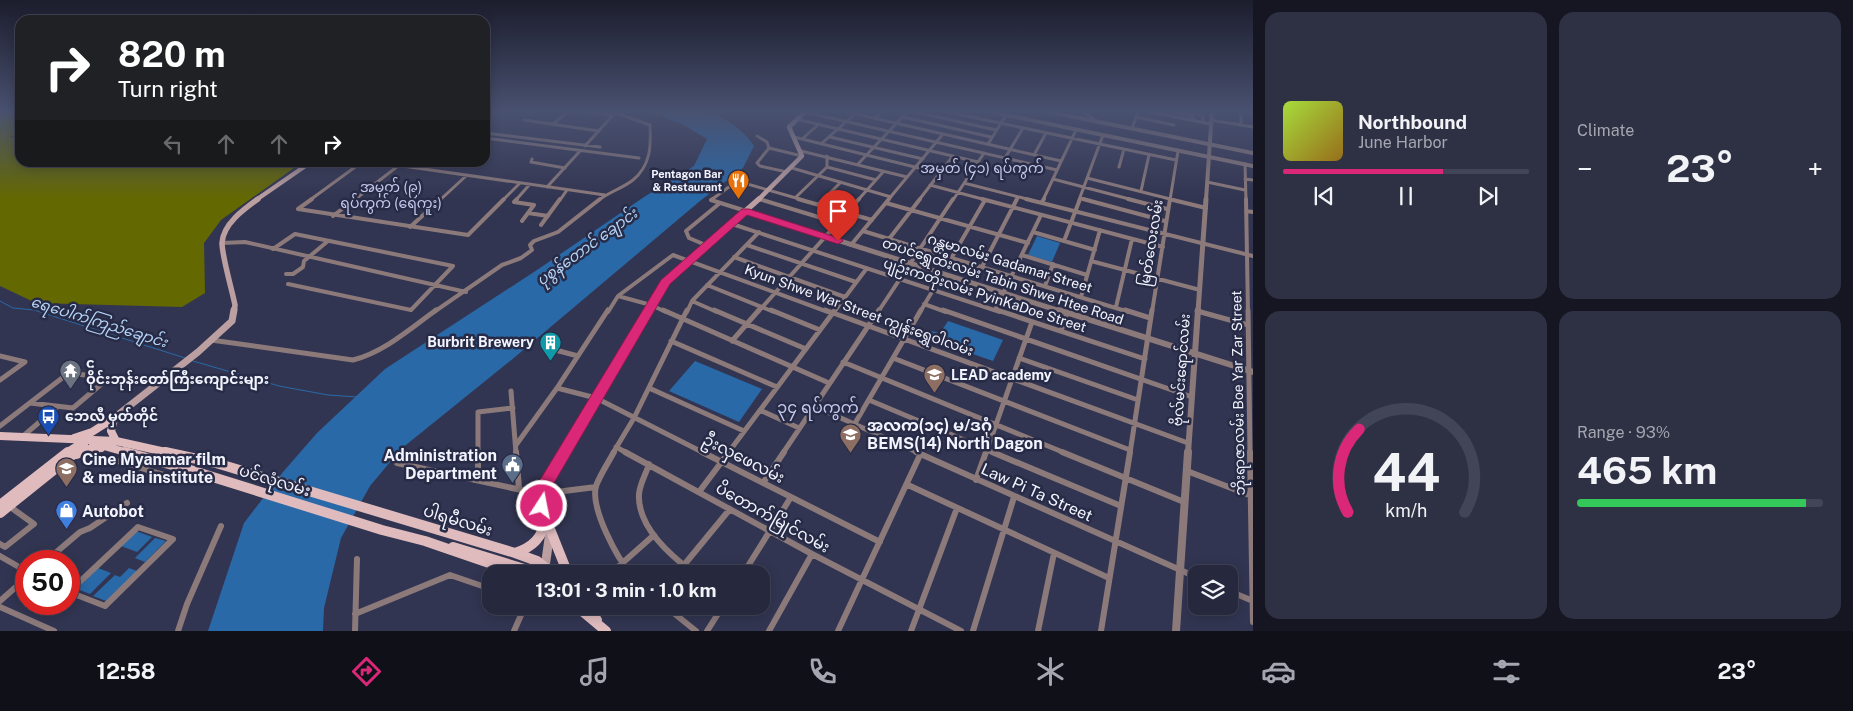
<!DOCTYPE html>
<meta charset="utf-8">
<style>
body{margin:0;font-family:"Public Sans","Noto Sans Myanmar",sans-serif;background:#2e3044;color:#f1f3f6;height:100vh;display:flex;flex-direction:column;font-size:19px;white-space:nowrap}
*{box-sizing:border-box;margin:0}
p{font-size:16px;color:#a4a6b0}
.icon{flex:none;width:28px;height:28px;fill:none;stroke:currentColor;stroke-width:2;stroke-linecap:round;stroke-linejoin:round}
.map{position:relative;flex:1;overflow:hidden}
.drawer{display:flex;flex-direction:column;gap:12px;padding:12px;background:#151622;width:600px}
.drawer>*{flex:none}
.top-card{position:absolute;left:15px;top:15px;width:475px;height:152px;border-radius:15px;box-shadow:0 2px 12px #0003,0 0 0 1px #424457;background:#202124;color:#fff;overflow:hidden}
.fabs{position:absolute;left:1188px;top:565px;display:grid;gap:10px}
.fabs a{display:grid;place-items:center;width:50px;height:50px;border-radius:10px;background:#26283d;box-shadow:0 2px 12px #0003,0 0 0 1px #424457;font-size:25px}
.speed{position:absolute;left:15px;top:550px;display:flex;gap:10px;font-size:25px;font-weight:700;text-align:center}
.speed>*{display:grid;place-content:center;width:65px;height:65px;border-radius:50%;background:#26283d;box-shadow:0 2px 12px #0003,0 0 0 1px #424457;line-height:1}
.speed .limit{border:8px solid #d22;background:#fff;color:#111}
.pin{position:absolute;display:grid;place-items:center;width:42px;height:42px;color:#fff;margin:-51px -21px;border-radius:50% 50% 50% 0;rotate:-45deg;box-shadow:0 0 5px #0007}
.pin .icon{rotate:45deg}
.me{position:absolute;width:55px;margin:-28px;rotate:11deg;stroke-linejoin:round;filter:drop-shadow(0 0 4px #0008)}
.turn{display:flex;align-items:center;gap:18px;height:105px;padding:0 20px;font-size:22px}
.turn .icon{width:65px;height:65px;stroke-width:2.5}
.turn b{display:block;font-size:35px;line-height:42px}
.lanes{display:flex;align-items:center;height:48px;padding:0 20px;background:#0003;justify-content:center;gap:25px;direction:ltr}
.lanes .off{opacity:.35}
.big{font-size:38px;font-weight:700;line-height:1.1}
.drawer .card{flex:1;display:flex;flex-direction:column;justify-content:center;gap:8px;min-width:0;padding:0 18px;border-radius:15px;background:#2e3044}
.drawer .dial{align-items:center;gap:0}
.dial svg{height:130px;overflow:visible;fill:none;stroke:#424457;stroke-width:7;stroke-linecap:round;text-anchor:middle}
.dial text{fill:#f1f3f6;stroke:none}
.song{display:flex;align-items:center;gap:15px}
.cover{width:60px;height:60px;border-radius:8px;background:linear-gradient(135deg,hsl(80 70% 55%),hsl(40 70% 35%))}
.played{height:5px;border-radius:2px;background:linear-gradient(90deg,#db2777 65%,#424457 65%)}
.keys{display:flex;justify-content:space-around;direction:ltr}
.heat{display:flex;justify-content:space-between;align-items:center;font-size:28px;direction:ltr}
.charge{height:8px;border-radius:4px;background:linear-gradient(90deg,#34c759 93%,#424457 0)}
.drawer .tiles{flex:1;display:grid;gap:12px;grid-template-columns:repeat(2,1fr)}
.trip{position:absolute;left:482px;top:565px;width:288px;height:50px;border-radius:15px;background:#26283d;box-shadow:0 2px 12px #0003,0 0 0 1px #424457;font-weight:700;line-height:50px;text-align:center}
.tab-bar{display:flex;height:80px;justify-content:space-around;align-items:center;background:#0f1018;color:#a4a6b0}
.tab-bar .icon{width:35px;height:35px}
.tab-bar .active{color:#db2777}
.tab-bar b{font-size:22px;color:#f1f3f6}
main{display:flex;flex:1;min-height:0}
.map>svg:first-child{display:block}
.green{fill:#646800}
.water{fill:#2969a8}
.lines{fill:none;stroke-linecap:round;stroke-linejoin:round}
.stream{stroke:#2969a8;stroke-width:1}
.minor-far3{stroke:#8c7a7b;stroke-width:3}
.minor-far2{stroke:#8c7a7b;stroke-width:4}
.minor-far1{stroke:#8c7a7b;stroke-width:5}
.minor{stroke:#8c7a7b;stroke-width:6}
.tertiary-far3{stroke:#8c7a7b;stroke-width:4}
.tertiary-far2{stroke:#8c7a7b;stroke-width:5}
.tertiary-far1{stroke:#8c7a7b;stroke-width:6}
.tertiary{stroke:#8c7a7b;stroke-width:8}
.secondary-far3{stroke:#bb9fa1;stroke-width:4.5}
.secondary-far2{stroke:#bb9fa1;stroke-width:5.5}
.secondary-far1{stroke:#bb9fa1;stroke-width:7}
.secondary{stroke:#bb9fa1;stroke-width:9}
.primary-far1{stroke:#dfbbbe;stroke-width:8}
.primary{stroke:#dfbbbe;stroke-width:10}
.route{fill:#db2777;stroke:#8e194d}
.labels{text-anchor:middle;stroke-width:5;stroke-linejoin:round;paint-order:stroke}
.far-poi-label{font-size:11px;font-weight:bold;fill:#f2f4ff;stroke:#282b46;text-anchor:end}
.far-quarter-label{font-size:14px;fill:#c4c9ec;stroke:#282b46}
.street-label{font-size:14px;fill:#f2f4ff;stroke:#282b46}
.poi-label{font-size:14px;font-weight:bold;fill:#f2f4ff;stroke:#282b46;text-anchor:start}
.water-label{font-size:15px;font-style:italic;fill:#b4d4f7;stroke:#282b46}
.quarter-label{font-size:16px;fill:#c4c9ec;stroke:#282b46}
.near-poi-label{font-size:16px;font-weight:bold;fill:#f2f4ff;stroke:#282b46;text-anchor:start}
.near-street-label{font-size:16px;fill:#f2f4ff;stroke:#282b46}
</style>
<main>
<div class="map">
<svg width="1253" height="631" viewBox="0 0 1253 631">
<rect width="100%" height="100%" fill="#323551"/>
<path class="green" d="M9,111H20V133L9,138L20,136V162L301,163L221,220L204,243L205,293L182,307L36,303L0,286V114Z"/>
<path class="water" d="M647,111C664,111 685,108 703,111C722,114 744,130 754,146L743,168L700,201L515,357L401,449L370,486L341,538L324,608L323,631H208L244,523L283,472L317,433L385,369L537,270L644,197L694,166L707,139L682,124Z
M1037,236L1060,243L1052,262L1028,255Z
M948,321L1003,340L993,361L927,338L931,331L940,333Z
M695,361L762,389L739,422L669,391Z
M136,531L152,537L137,552L121,546Z
M155,538L166,541L145,562L135,558Z
M98,568L111,573L90,594L77,589Z
M129,568L137,571L106,601L93,596L115,575L120,577Z"/>
<g class="lines">
<path class="stream" d="M0,301L13,308L34,310L185,358
M193,361L279,386L328,395L357,397"/>
<path class="minor-far3" d="M576,111L613,115
M843,111L1061,161
M911,111L996,130
M943,111L1176,160
M1082,111L1096,121
M1145,111L1211,124
M1166,111L1192,116L1194,120
M1182,111L1203,115V122
M1241,111V125
M805,112L1057,170
M903,117L991,137
M1136,117L1174,125
M875,118L883,111
M796,119L978,162
M524,120L599,131
M1211,120L1253,127
M553,124L569,111
M1132,129L1138,111
M485,133L600,147
M757,136L767,142L769,148
M794,137L939,173
M830,137L923,159
M485,138L639,158
M802,139L819,124
M821,144L858,111
M988,144L1006,115
M585,146L613,115
M801,151L907,177
M1034,155L1046,133
M1005,158L1023,128
M532,159L531,162L565,168
M375,162L605,195
M858,164L908,111
M1245,164L1246,200
M827,167L876,180
M1119,167L1124,149
M792,168L891,197
M787,172L760,166L757,163L769,148L802,156
M1087,178L1174,200
M1053,179L1133,200
M1245,179L1253,180
M737,181L803,200
M1207,182L1245,190
M964,183L1031,200
M930,185L986,200
M547,187L580,151
M1141,191L1149,155
M796,197L827,167V156
M1080,198L1087,200
M759,199L762,200
M310,200L362,162
M354,200L398,166
M440,200L467,175
M503,200L520,183
M516,200L530,184
M560,200L567,190
M599,200C609,192 623,188 633,180C651,165 651,146 650,125L611,111
M711,200L744,176
M823,200L841,182
M858,200L884,171
M888,200L943,134
M919,200L953,156
M953,200L984,153
M1016,200L1018,197
M1043,200L1076,130
M1079,200L1103,135
M1170,200L1178,151"/>
<path class="minor-far2" d="M312,199L298,209L468,235L504,199
M517,199L514,202L534,205L522,221
M759,199L838,223
M798,199L872,220
M982,199L1163,247
M1026,199L1253,256
M1083,199L1165,221
M1128,199L1167,209
M1169,199L1206,208
M1246,199L1248,312
M711,200L713,199
M711,200L746,211
M1042,202L1044,199
M886,203L1028,243
M819,204L824,199
M1246,211L1253,212
M528,213L548,216
M333,216L355,199
M732,224L1000,312
M541,225L560,199
M410,227L441,199
M863,231L1129,312
M1033,232L1095,250
M889,239L920,199
M1064,241L1080,199
M222,243L245,242L466,292
M747,245L856,282
M851,245L889,199
M708,246L689,238L686,231L720,203
M273,249L295,234L453,266L411,310L288,284
M1022,255L1087,275
M734,257L845,297
M952,257L985,200
M1091,261L1200,290
M982,267L1017,199
M286,274H293L303,267L304,261L328,241
M707,285L774,312
M1045,286L1053,264
M618,296L651,305L666,312
M1081,297L1100,230
M692,301L717,312
M924,304L946,312
M1116,307L1132,239
M995,310L1041,215
M1197,311L1200,312
M434,312L502,265L521,258L532,250L530,245L534,241L558,232L600,199
M608,312L618,296L673,255L828,312
M687,312L692,301L759,232
M758,312L859,199
M834,312L867,268
M878,312L953,199
M920,312L933,290
M1152,312L1170,199"/>
<path class="minor-far1" d="M663,310L829,383
M714,310L806,349
M771,310L820,330
M825,310L1188,443
M943,310L1192,397
M997,310L1145,359
M1125,310L1150,318
M1248,310L1250,453
M1197,311L1248,325
M1061,331L1067,313
M211,340L353,360C384,352 410,329 436,310
M671,341L777,387
M732,341L759,310
M544,347L578,356
M0,356L25,362L0,380
M893,358L1130,450
M1019,358L1138,400
M843,362L1065,453
M557,388L596,398L704,453
M649,388L744,431
M511,391L516,453
M869,400L995,453
M814,406L919,453
M760,410L799,428
M854,425L921,310
M0,426L66,375L72,373L103,378L105,381L73,408L30,403
M22,437L57,407
M516,445L557,388L608,310
M616,447L627,453
M478,453V412L513,408
M613,453L634,418L687,310
M728,453L835,310
M783,453L879,310
M986,453L1032,322
M1130,453L1152,310"/>
<path class="minor" d="M478,452V480
M516,452L519,488
M614,452C608,463 600,475 596,486C590,508 617,558 631,574
M625,452L812,554L961,631
M702,452L880,542
M916,452L1196,577
M992,452L1121,506
M1062,452L1184,502
M1250,452L1253,622
M88,455L114,460L171,477
M397,463L540,494L596,487
M649,464C646,474 640,483 639,494C637,527 671,556 695,574
M1187,471L1252,496
M976,480L986,452
M763,483L784,452
M908,485L1109,578
M699,492L729,452
M138,527L173,539L105,606L69,592Z
M0,544L5,547L34,524L9,506
M0,556L26,571
M46,561L80,532L90,528L127,503
M684,565L730,509
M610,574L654,535
M743,574L791,497
M1229,591L1253,601
M0,601L26,578
M665,606L696,631
M0,607L54,631
M355,614L450,575L491,589
M178,631L187,604L221,526
M355,631L357,559
M514,631L525,606
M707,631L723,606
M769,631L812,554
M838,631L920,455
M911,631L957,508
M973,631L1014,497
M1038,631L1054,553
M1101,631L1130,452"/>
<path class="tertiary-far3" d="M987,111L1253,166
M1045,111L1253,153
M1206,200L1212,111"/>
<path class="tertiary-far2" d="M746,211L1063,312
M1198,312L1206,199"/>
<path class="tertiary-far1" d="M1059,310L1253,372
M1188,453L1198,310"/>
<path class="tertiary" d="M1176,631L1188,452"/>
<path class="secondary-far3" d="M256,200L311,162
M758,200L802,156L789,127L806,111"/>
<path class="secondary-far2" d="M234,312L235,305C232,290 222,256 222,243C223,224 244,209 258,199
M647,312L665,282L759,199"/>
<path class="secondary-far1" d="M110,421L198,352L232,321L234,310
M564,453L648,310"/>
<path class="secondary" d="M546,521L540,494L565,452
M545,567L550,532"/>
<path class="primary-far1" d="M114,419L111,431L116,441
M0,436L116,441L170,453
M74,438L92,432L114,418
M93,443L129,453
M66,453L77,446
M75,453L86,441
M79,453L89,449L101,448"/>
<path class="primary" d="M125,452L187,469L382,530L425,541L521,574
M165,452L216,463L515,553L537,561L554,574
M76,454L82,452
M0,505L68,452
M0,513L76,452
M550,529L568,574
M453,547L534,572H540L545,567
M515,553C533,547 542,538 546,519
M576,606L606,631
M586,606L597,620"/>
</g>
<linearGradient id="sky" x2="0" y2="1"><stop stop-color="#1c1d2d"/><stop offset="0.56" stop-color="#495170"/><stop offset="1" stop-color="#495170" stop-opacity="0"/></linearGradient>
<rect width="1253" height="199" fill="url(#sky)"/>
<path class="route" d="M742,209H749L842,239L843,241L838,244L835,243L747,215L670,284L547,495L549,506L547,511L542,513L536,511L532,494L534,490L661,280Z"/>
<defs>
<symbol id="restaurant-pin" viewBox="-11 -11 22 30"><path d="M0 17L-7.5 6A9.5 9.5 0 1 1 7.5 6Z" fill="#e8710a" stroke="#282b46"/><path d="M-5-6h1v4h1v-4h1v4h1v-4h1v5L-1.5 .5V6h-2V.5L-5-1ZM5-6V6H3V1.5H1.5Q1.5-4 5-6Z" fill="#fff"/></symbol>
<symbol id="building-pin" viewBox="-11 -11 22 30"><path d="M0 17L-7.5 6A9.5 9.5 0 1 1 7.5 6Z" fill="#0f9aa8" stroke="#282b46"/><path d="M-4-6H4V6H1V3H-1V6H-4ZM-2.5-4.3h1.7v1.8h-1.7ZM.8-4.3h1.7v1.8H.8ZM-2.5-1h1.7V.8h-1.7ZM.8-1h1.7V.8H.8Z" fill="#fff"/></symbol>
<symbol id="temple-pin" viewBox="-11 -11 22 30"><path d="M0 17L-7.5 6A9.5 9.5 0 1 1 7.5 6Z" fill="#6b7280" stroke="#282b46"/><path d="M0-6L5-2H3V0L6.5 2.5H4V6H1.5V3h-3V6H-4V2.5H-6.5L-3 0V-2H-5Z" fill="#fff"/></symbol>
<symbol id="school-pin" viewBox="-11 -11 22 30"><path d="M0 17L-7.5 6A9.5 9.5 0 1 1 7.5 6Z" fill="#8d6e63" stroke="#282b46"/><path d="M0-5L7-2L0 1L-7-2ZM-4 1L0 2.5L4 1V4Q0 6-4 4Z" fill="#fff"/></symbol>
<symbol id="bus-pin" viewBox="-11 -11 22 30"><path d="M0 17L-7.5 6A9.5 9.5 0 1 1 7.5 6Z" fill="#1a4fb4" stroke="#282b46"/><path d="M-5-6H5V4H4V6H2V4H-2V6H-4V4H-5ZM-3.5-4V0h7V-4ZM-3.5 1.2v1.5H-2V1.2ZM2 1.2v1.5H3.5V1.2Z" fill="#fff"/></symbol>
<symbol id="civic-pin" viewBox="-11 -11 22 30"><path d="M0 17L-7.5 6A9.5 9.5 0 1 1 7.5 6Z" fill="#5c6f8a" stroke="#282b46"/><path d="M-.6-6.5H3V-4.5H.6V-3L4-1V1h2V6H-6V1h2V-1L-.6-3ZM-1.2 2.5V6h2.4V2.5Z" fill="#fff"/></symbol>
<symbol id="university-pin" viewBox="-11 -11 22 30"><path d="M0 17L-7.5 6A9.5 9.5 0 1 1 7.5 6Z" fill="#8d6e63" stroke="#282b46"/><path d="M0-5L7-2L0 1L-7-2ZM-4 1L0 2.5L4 1V4Q0 6-4 4Z" fill="#fff"/></symbol>
<symbol id="shop-pin" viewBox="-11 -11 22 30"><path d="M0 17L-7.5 6A9.5 9.5 0 1 1 7.5 6Z" fill="#3f7fe0" stroke="#282b46"/><path d="M-5-2.5h2.3a2.7 3.5 0 0 1 5.4 0H5L5.5 6h-11ZM-1.5-2.5h3a1.5 2.3 0 0 0-3 0Z" fill="#fff"/></symbol>
</defs>
<g fill-rule="evenodd">
<use href="#restaurant-pin" x="726" y="168" width="25" height="34"/>
<use href="#building-pin" x="538" y="330" width="25" height="34"/>
<use href="#temple-pin" x="58" y="358" width="25" height="34"/>
<use href="#school-pin" x="922" y="362" width="25" height="34"/>
<use href="#bus-pin" x="36" y="404" width="25" height="34"/>
<use href="#school-pin" x="838" y="422" width="25" height="34"/>
<use href="#civic-pin" x="500" y="452" width="25" height="34"/>
<use href="#university-pin" x="54" y="456" width="25" height="34"/>
<use href="#shop-pin" x="54" y="498" width="25" height="34"/>
</g>
<g class="labels">
<g class="far-poi-label">
<text x="722" y="178">Pentagon Bar<tspan x="722" dy="13">&amp; Restaurant</tspan></text>
</g>
<g class="far-quarter-label">
<text x="982" y="173">အမှတ် (၄၁) ရပ်ကွက်</text>
<text x="391" y="192">အမှတ် (၉)<tspan x="391" dy="16">ရပ်ကွက် (ရေကူး)</tspan></text>
</g>
<g class="street-label">
<text transform="translate(1151 243) rotate(-81)" y="5">မြတ်လေးလမ်း</text>
<text transform="translate(1010 263) rotate(17)" y="5">ဂန္တမာလမ်း Gadamar Street</text>
<text transform="translate(1003 281) rotate(18)" y="5">တပင်ရွှေထီးလမ်း Tabin Shwe Htee Road</text>
<text transform="translate(985 295) rotate(18)" y="5">ပျဉ်းကတိုးလမ်း PyinKaDoe Street</text>
<text transform="translate(859 310) rotate(20)" y="5">Kyun Shwe War Street ကျွန်းရွှေဝါလမ်း</text>
<text transform="translate(1181 370) rotate(-86)" y="5">ဗိုလ်မင်းရောင်လမ်း</text>
<text transform="translate(1238 393) rotate(-91)" y="5">ဘိုးရာဇာလမ်း Boe Yar Zar Street</text>
</g>
<g class="poi-label">
<text x="534" y="347" text-anchor="end">Burbrit Brewery</text>
<text x="86" y="368">၄<tspan x="86" dy="16">ဝိုင်းဘုန်းတော်ကြီးကျောင်းများ</tspan></text>
<text x="951" y="380">LEAD academy</text>
<text x="65" y="421">ဘေလီ မှတ်တိုင်</text>
</g>
<g class="water-label">
<text transform="translate(587 247) rotate(-36)" y="5">ပုစွန်တောင် ချောင်း</text>
<text transform="translate(99 322) rotate(17)" y="5">ရေပေါက်ကြည်ချောင်း</text>
</g>
<g class="quarter-label">
<text x="818" y="413">၃၄ ရပ်ကွက်</text>
</g>
<g class="near-poi-label">
<text x="867" y="431">အလက(၁၄) မ/ဒဂုံ<tspan x="867" dy="18">BEMS(14) North Dagon</tspan></text>
<text x="497" y="461" text-anchor="end">Administration<tspan x="497" dy="18">Department</tspan></text>
<text x="82" y="465">Cine Myanmar film<tspan x="82" dy="18">&amp; media institute</tspan></text>
<text x="82" y="517">Autobot</text>
</g>
<g class="near-street-label">
<text transform="translate(744 458) rotate(27)" y="6">ဦးလှဖေလမ်း</text>
<text transform="translate(275 480) rotate(17)" y="6">ပင်လုံလမ်း</text>
<text transform="translate(1037 492) rotate(24)" y="6">Law Pi Ta Street</text>
<text transform="translate(773 517) rotate(29)" y="6">ပိတောက်မြိုင်လမ်း</text>
<text transform="translate(458 520) rotate(17)" y="6">ပါရမီလမ်း</text>
</g>
</g>
</svg>
<div class="fabs">
<a><svg class="icon" aria-label="layers" viewBox="0 0 24 24"><path d="M12 4l9 5-9 5-9-5zM3 14l9 5 9-5"/></svg></a>
</div>
<div class="speed"><div class="limit">50</div></div>
<div class="pin" style="left:838px;top:241px;background:#d93025"><svg class="icon" aria-label="arrive" viewBox="0 0 24 24"><path d="M6 21V4h12l-3 4 3 4H6"/></svg></div>
<svg class="me" style="left:542px;top:506px" viewBox="-20 -20 40 40"><circle r="17" fill="#db2777" stroke="#fff" stroke-width="3"/><path d="M0-11L8 9 0 5-8 9z" fill="#fff"/></svg>
<div class="trip">13:01 · 3 min · 1.0 km</div>
<div class="top-card">
<div class="turn"><svg class="icon" aria-label="right" viewBox="0 0 24 24"><path d="M7 20v-9h11M14 6l5 5-5 5"/></svg><div><b>820 m</b>Turn right</div></div>
<div class="lanes"><svg class="icon off" aria-label="left" viewBox="0 0 24 24"><path d="M17 20v-9H6M10 6l-5 5 5 5"/></svg><svg class="icon off" aria-label="ahead" viewBox="0 0 24 24"><path d="M12 20V5M6 11l6-6 6 6"/></svg><svg class="icon off" aria-label="ahead" viewBox="0 0 24 24"><path d="M12 20V5M6 11l6-6 6 6"/></svg><svg class="icon" aria-label="right" viewBox="0 0 24 24"><path d="M7 20v-9h11M14 6l5 5-5 5"/></svg></div>
</div>
</div>
<section class="drawer">
<div class="tiles">
<div class="card">
<div class="song"><i class="cover"></i><div><b>Northbound</b><p>June Harbor</p></div></div>
<div class="played"></div>
<div class="keys"><svg class="icon" aria-label="previous" viewBox="0 0 24 24"><path d="M18 5L8 12l10 7zM5 5v14"/></svg><svg class="icon" aria-label="pause" viewBox="0 0 24 24"><path d="M8 5v14M16 5v14"/></svg><svg class="icon" aria-label="next" viewBox="0 0 24 24"><path d="M6 5l10 7-10 7zM19 5v14"/></svg></div>
</div>
<div class="card"><p>Climate</p>
<div class="heat"><a>−</a><b class="big">23°</b><a>+</a></div>
</div>
<div class="card dial"><svg viewBox="0 0 100 80">
<path d="M14 69A42 42 0 1 1 86 69"/>
<path d="M14 69A42 42 0 0 1 21 18" stroke="#db2777"/>
<text x="50" y="56" font-size="32" font-weight="700">44</text>
<text x="50" y="72" font-size="11">km/h</text>
</svg></div>
<div class="card"><p>Range · 93%</p><b class="big">465 km</b><div class="charge"></div></div>
</div>
</section>
</main>
<nav class="tab-bar">
<b>12:58</b>
<svg class="icon active" aria-label="directions" viewBox="0 0 24 24"><path d="M12 3l9 9-9 9-9-9zM9 14v-3h6M13 9l2 2-2 2"/></svg>
<svg class="icon" aria-label="music" viewBox="0 0 24 24"><path d="M9 18V5l10-2v13"/><circle cx="6" cy="18" r="3"/><circle cx="16" cy="16" r="3"/></svg>
<svg class="icon" aria-label="phone" viewBox="0 0 24 24"><path d="M5 4h4l2 5-3 2q2 4 5 5l2-3 5 2v4C11 20 4 13 5 4z"/></svg>
<svg class="icon" aria-label="climate" viewBox="0 0 24 24"><path d="M12 3v18M4 7l16 10M4 17L20 7"/></svg>
<svg class="icon" aria-label="car" viewBox="0 0 24 24"><path d="M5 17H2v-5l4-1 3-4h7l3 4 3 1v5h-3M9 17h6M6 11h13"/><circle cx="7" cy="17" r="2"/><circle cx="17" cy="17" r="2"/></svg>
<svg class="icon" aria-label="filters" viewBox="0 0 24 24"><path d="M4 7h16M4 17h16"/><circle cx="9" cy="7" r="2"/><circle cx="15" cy="17" r="2"/></svg>
<b>23°</b>
</nav>
